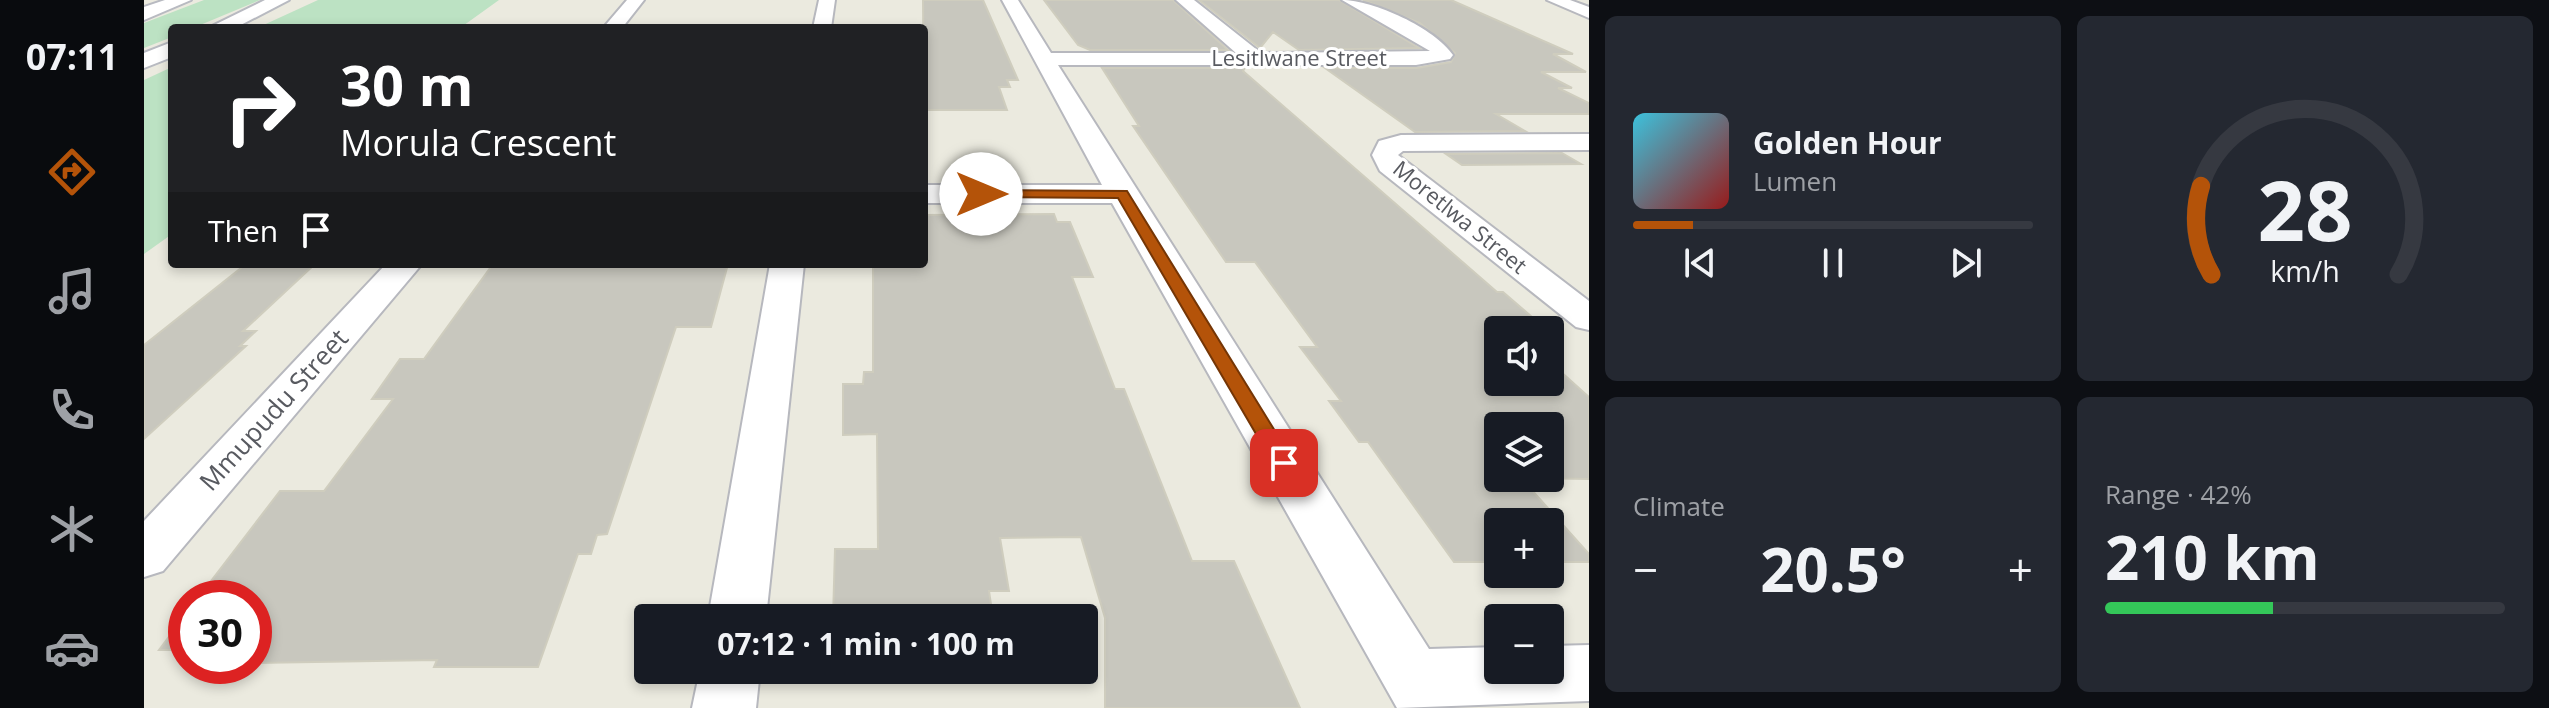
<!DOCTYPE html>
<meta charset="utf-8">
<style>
body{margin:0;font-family:"Open Sans",sans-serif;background:#242831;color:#f1f3f6;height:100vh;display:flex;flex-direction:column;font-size:30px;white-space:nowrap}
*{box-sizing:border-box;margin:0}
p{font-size:26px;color:#9ea1a6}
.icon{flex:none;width:44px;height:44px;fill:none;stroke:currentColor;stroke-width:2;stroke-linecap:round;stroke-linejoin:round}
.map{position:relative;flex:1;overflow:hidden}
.details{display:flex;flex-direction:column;gap:16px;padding:16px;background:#0d0f14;width:960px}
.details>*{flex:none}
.hud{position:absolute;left:24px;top:24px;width:760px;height:244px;border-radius:8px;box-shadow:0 4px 12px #0003;background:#202124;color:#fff;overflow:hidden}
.controls{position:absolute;left:1340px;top:316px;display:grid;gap:16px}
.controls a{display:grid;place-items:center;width:80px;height:80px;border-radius:8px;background:#171b24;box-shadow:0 4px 12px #0003;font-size:40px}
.speed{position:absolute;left:24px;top:580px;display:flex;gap:16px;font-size:40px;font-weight:700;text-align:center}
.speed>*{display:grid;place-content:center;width:104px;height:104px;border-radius:50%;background:#171b24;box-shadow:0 4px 12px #0003;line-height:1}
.speed .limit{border:12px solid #d22;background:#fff;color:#111}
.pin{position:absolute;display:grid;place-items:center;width:68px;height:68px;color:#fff;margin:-34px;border-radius:16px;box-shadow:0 4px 12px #0006}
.me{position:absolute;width:88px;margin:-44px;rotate:90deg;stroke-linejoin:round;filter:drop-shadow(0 0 6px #0008)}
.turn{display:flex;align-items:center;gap:28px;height:168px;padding:0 40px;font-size:36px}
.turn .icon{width:104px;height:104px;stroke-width:2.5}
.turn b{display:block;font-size:56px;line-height:68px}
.then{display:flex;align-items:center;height:76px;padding:0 40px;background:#0003;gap:16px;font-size:30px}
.big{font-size:60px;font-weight:700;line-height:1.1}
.details .widget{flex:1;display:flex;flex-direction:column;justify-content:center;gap:12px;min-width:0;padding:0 28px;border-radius:12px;background:#242831}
.details .dial{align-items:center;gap:0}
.dial svg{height:208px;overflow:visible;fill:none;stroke:#363941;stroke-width:7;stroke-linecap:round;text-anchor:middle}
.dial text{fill:#f1f3f6;stroke:none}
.song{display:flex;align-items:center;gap:24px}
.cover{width:96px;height:96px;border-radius:12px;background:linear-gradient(135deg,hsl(190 70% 55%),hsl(0 70% 35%))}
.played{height:8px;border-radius:4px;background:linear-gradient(90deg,#b45309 15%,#363941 15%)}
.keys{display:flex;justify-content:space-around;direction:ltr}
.heat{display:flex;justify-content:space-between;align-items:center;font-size:44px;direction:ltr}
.charge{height:12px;border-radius:6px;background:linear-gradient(90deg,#34c759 42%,#363941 0)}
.details .tiles{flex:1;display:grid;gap:16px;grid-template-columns:repeat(2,1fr)}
.trip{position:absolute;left:490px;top:604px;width:464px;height:80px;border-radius:8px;background:#171b24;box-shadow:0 4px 12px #0003;font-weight:700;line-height:80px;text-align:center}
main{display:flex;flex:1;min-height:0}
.menu{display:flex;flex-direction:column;width:144px;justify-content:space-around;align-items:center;background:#090b0e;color:#9ea1a6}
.menu .icon{width:56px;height:56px}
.menu .on{color:#b45309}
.menu b{font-size:36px;color:#f1f3f6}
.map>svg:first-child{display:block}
.green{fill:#bce2c3}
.building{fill:#c8c7be;stroke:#cfcdbe;stroke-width:2;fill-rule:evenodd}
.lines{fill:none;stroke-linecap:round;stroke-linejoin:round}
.street-casing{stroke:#b7b8be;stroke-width:4}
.secondary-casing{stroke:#b8bac1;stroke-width:4}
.street{fill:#fff;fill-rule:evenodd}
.secondary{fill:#fff;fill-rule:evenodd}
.route{fill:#b45309;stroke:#753606;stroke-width:2}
.labels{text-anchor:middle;stroke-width:6;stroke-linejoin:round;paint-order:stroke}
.far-street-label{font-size:22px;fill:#585a60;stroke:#fff}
.street-label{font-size:26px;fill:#585a60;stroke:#fff}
</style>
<main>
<nav class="menu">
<b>07:11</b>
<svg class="icon on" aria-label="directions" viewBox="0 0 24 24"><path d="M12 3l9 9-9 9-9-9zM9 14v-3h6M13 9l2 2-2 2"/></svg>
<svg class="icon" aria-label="music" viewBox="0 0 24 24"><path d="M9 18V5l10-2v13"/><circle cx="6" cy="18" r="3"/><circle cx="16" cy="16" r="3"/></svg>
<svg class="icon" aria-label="phone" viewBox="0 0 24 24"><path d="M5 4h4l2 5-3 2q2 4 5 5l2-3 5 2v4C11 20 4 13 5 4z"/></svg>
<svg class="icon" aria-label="climate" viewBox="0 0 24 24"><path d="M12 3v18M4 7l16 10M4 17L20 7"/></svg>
<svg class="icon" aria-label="car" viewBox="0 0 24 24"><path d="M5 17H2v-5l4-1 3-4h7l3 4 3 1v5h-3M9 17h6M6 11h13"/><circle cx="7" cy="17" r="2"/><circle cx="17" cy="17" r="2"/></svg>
</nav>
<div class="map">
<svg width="1445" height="708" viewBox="0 0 1445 708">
<rect width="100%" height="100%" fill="#ebeadf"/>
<path class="green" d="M60,0H116L49,28H28V37L0,48V23Z
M174,0H355L316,28H113Z
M28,67V234L0,254V80Z"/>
<path class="building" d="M779,0H839L874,80H863L866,87H855L863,110H780Z
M900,0H1029L1084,50H946L934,45Z
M1055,0H1195L1275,48L1155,50L1129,32L1116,48Z
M1219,0H1307L1429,54H1409L1442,72H1397L1428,88H1414L1445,103V114H1352L1381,131L1271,132L1181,68H1273L1307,62L1311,53L1276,23Z
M958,68H1101L1099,71L1353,292H1359L1403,330H1354V382H1406V362L1445,397V479L1377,478L1445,554V562H1406V522H1354V562H1310L1224,442H1215L1185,401H1197L1156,347H1173L1111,262H1082L989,126H995ZM1354,426H1406V478H1354Z
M1418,153L1437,164L1318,165L1302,154Z
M910,214L913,222H926L949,277H928L971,389H980L1048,561H1090L1156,708H961V618L937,537L856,538L865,591H845L849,618H689L691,549H734L733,434L699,435V384H719L720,372H729V264H780V215Z
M102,264H171L99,331H112L96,346H102L0,439V345Z
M349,264H584L567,327H532L463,534L453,535L447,554H434L394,667H290L293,660L110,663V598H54L136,491H180L249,399H228L256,359H280Z
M42,614V650H15Z"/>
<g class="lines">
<defs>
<path id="street" d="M483,0H500L478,28H459Z
M675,0H691L687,28H669Z
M858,0H874L907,53H1092L1032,0H1050L1117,53L1286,51L1198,0C1229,0 1291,28 1309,55L1306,59L1272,65H914L1285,649L1354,647V670H1406V646L1445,645V701L1253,708L968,203H780V185H958Z
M1403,0H1426L1445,7V18Z
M1445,134V150L1259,151L1254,155L1445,301V330L1432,327L1236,171L1228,155L1235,141L1257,135Z
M242,264H278L19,571L0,577V521Z
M626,264H660L622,618H564Z
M556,670H616L612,708H548Z"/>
<path id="secondary" d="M21,0H47L0,20V7Z
M121,0H145L91,28H64Z
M28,42V57L0,68V53Z"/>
</defs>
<use href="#street" class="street-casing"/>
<use href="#secondary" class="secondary-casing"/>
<use href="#street" class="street"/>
<use href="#secondary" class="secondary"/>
</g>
<path class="route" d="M837,190L983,191L1147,457L1151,463L1147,468H1132L974,198L832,197L830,194Z"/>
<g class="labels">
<g class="far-street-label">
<text x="1155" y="66">Lesitlwane Street</text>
<text transform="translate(1316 217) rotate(39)" y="8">Moretlwa Street</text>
</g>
<g class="street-label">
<text transform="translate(130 410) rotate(-48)" y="9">Mmupudu Street</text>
</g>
</g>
</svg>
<div class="controls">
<a><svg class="icon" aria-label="sound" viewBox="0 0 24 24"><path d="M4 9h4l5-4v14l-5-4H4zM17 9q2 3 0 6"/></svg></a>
<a><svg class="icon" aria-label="layers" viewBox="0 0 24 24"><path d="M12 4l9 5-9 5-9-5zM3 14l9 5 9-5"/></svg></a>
<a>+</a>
<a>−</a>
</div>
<div class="speed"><div class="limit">30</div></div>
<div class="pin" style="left:1140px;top:463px;background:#d93025"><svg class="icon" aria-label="arrive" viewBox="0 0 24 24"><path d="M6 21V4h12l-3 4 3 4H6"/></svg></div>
<svg class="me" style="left:837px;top:194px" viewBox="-20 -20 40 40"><circle r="19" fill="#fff"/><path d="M0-13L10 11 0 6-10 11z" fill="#b45309"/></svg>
<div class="trip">07:12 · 1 min · 100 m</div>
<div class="hud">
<div class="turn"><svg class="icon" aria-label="right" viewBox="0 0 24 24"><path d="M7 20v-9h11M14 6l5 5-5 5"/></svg><div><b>30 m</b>Morula Crescent</div></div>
<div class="then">Then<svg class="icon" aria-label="arrive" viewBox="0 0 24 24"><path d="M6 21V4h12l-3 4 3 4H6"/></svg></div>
</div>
</div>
<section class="details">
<div class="tiles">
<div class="widget">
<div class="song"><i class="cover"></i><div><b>Golden Hour</b><p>Lumen</p></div></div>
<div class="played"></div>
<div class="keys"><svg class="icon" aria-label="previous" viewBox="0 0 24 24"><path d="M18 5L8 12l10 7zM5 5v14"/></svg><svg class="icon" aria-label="pause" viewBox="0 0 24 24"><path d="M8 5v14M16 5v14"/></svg><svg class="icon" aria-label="next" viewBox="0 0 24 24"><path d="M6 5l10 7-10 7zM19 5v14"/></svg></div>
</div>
<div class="widget dial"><svg viewBox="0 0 100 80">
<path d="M14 69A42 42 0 1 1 86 69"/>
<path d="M14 69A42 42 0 0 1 10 35" stroke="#b45309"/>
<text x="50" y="56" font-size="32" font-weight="700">28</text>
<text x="50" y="72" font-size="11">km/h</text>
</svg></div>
<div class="widget"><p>Climate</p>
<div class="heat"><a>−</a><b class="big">20.5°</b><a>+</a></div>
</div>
<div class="widget"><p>Range · 42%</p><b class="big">210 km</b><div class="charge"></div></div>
</div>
</section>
</main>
